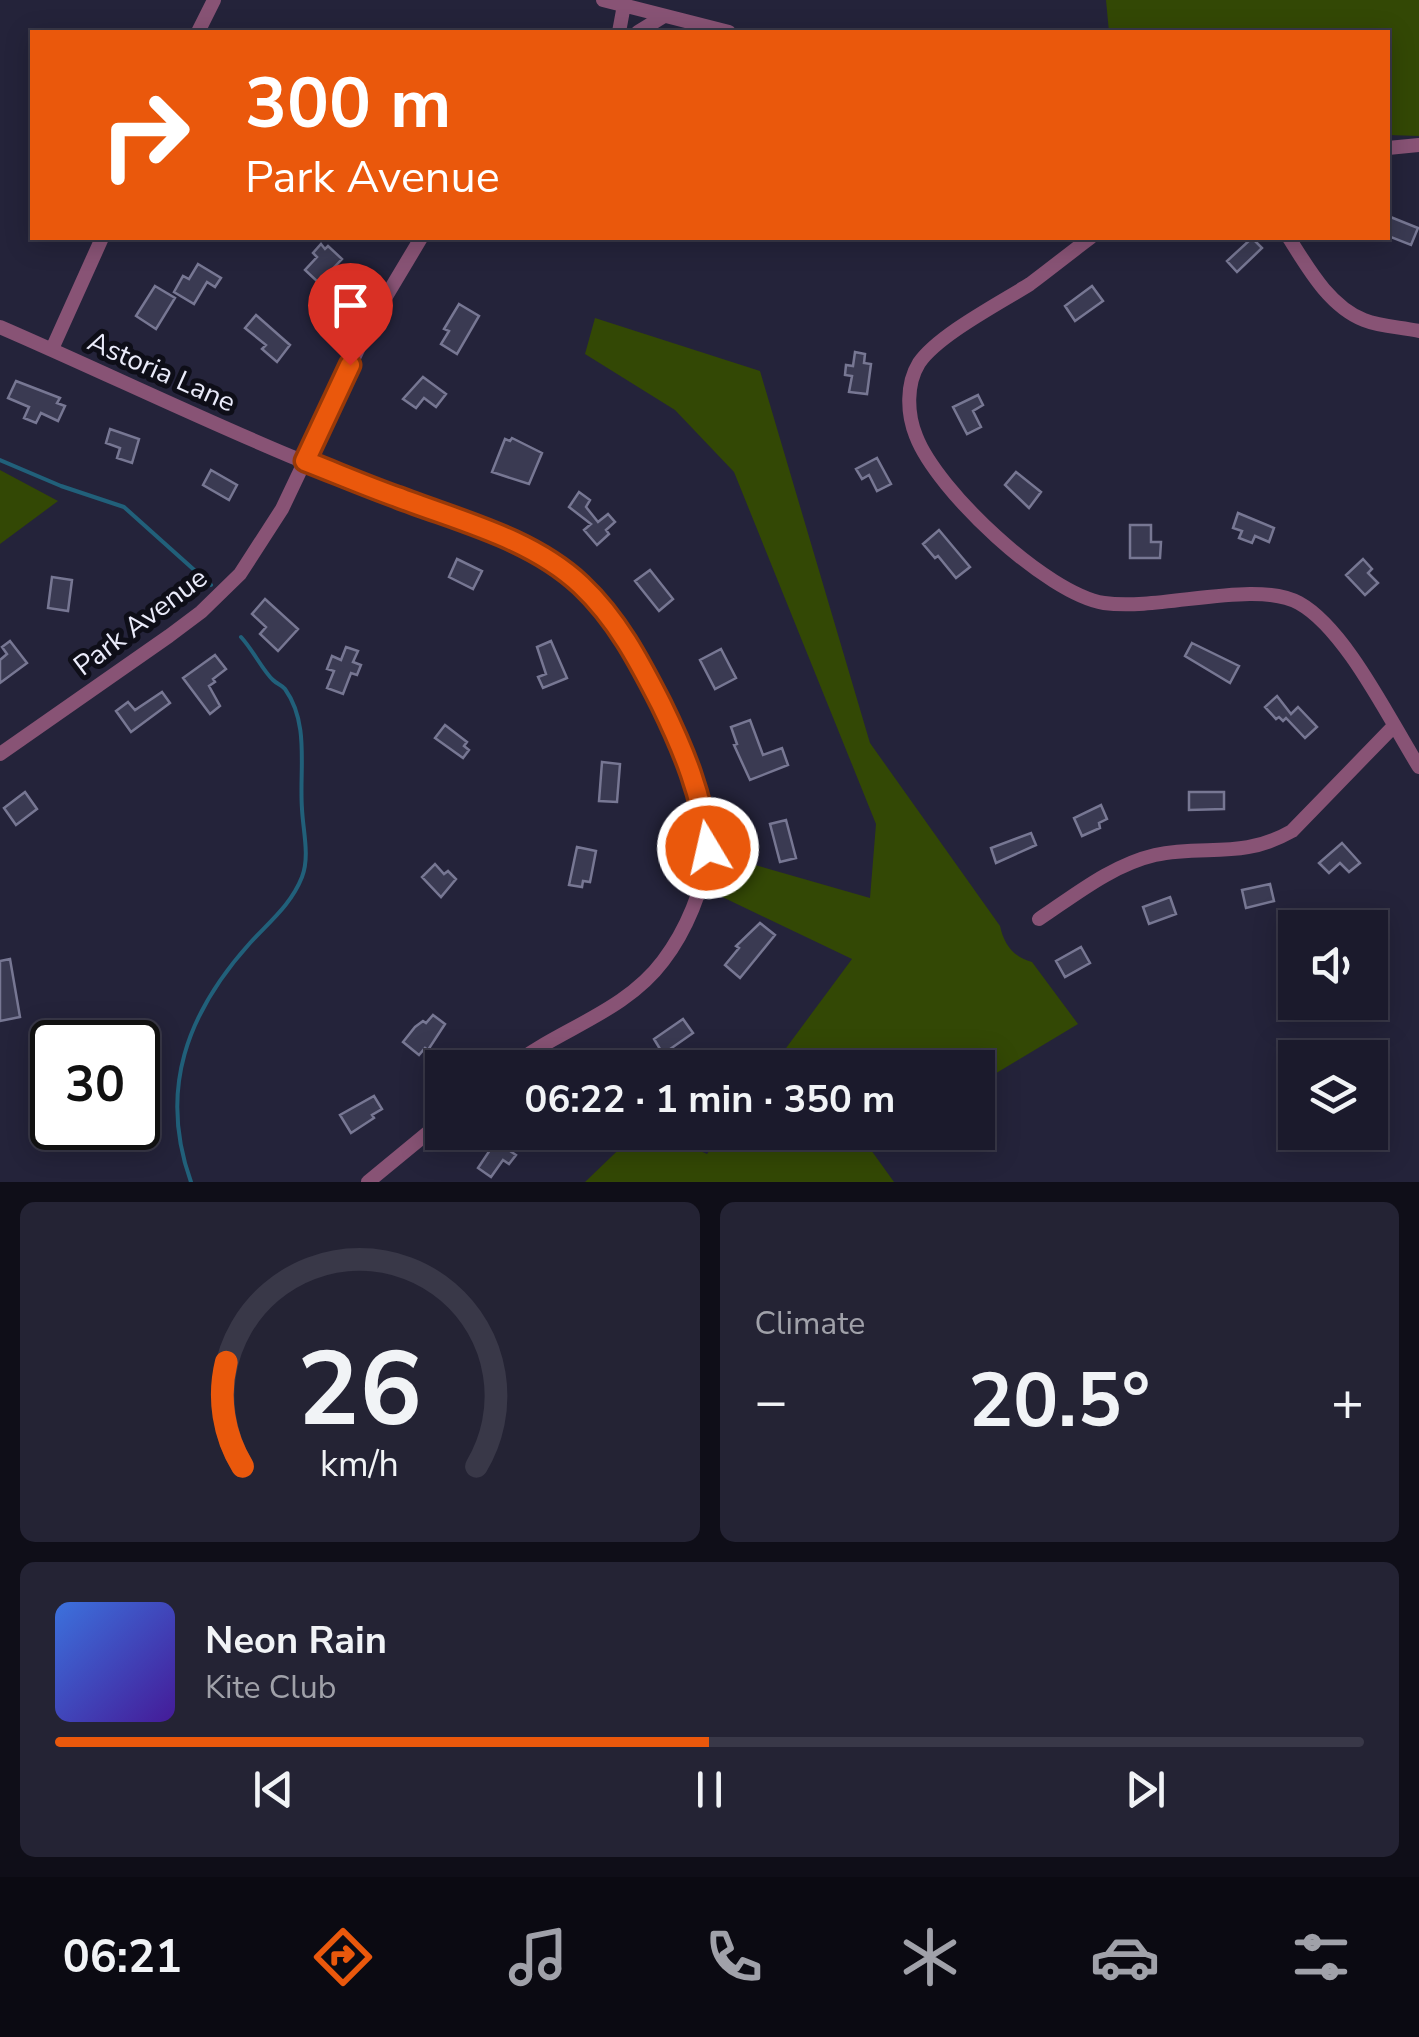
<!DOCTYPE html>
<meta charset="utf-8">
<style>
body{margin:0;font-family:"Nunito Sans",sans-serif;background:#242334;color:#f1f3f6;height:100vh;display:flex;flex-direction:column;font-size:38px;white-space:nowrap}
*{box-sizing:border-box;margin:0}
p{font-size:32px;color:#a0a1a9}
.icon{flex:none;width:55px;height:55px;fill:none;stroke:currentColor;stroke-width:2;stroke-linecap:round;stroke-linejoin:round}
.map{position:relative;height:1182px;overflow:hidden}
.sheet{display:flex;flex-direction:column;gap:20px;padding:20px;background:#0f0e18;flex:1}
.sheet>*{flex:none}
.hud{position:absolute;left:30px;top:30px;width:1360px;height:210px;border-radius:0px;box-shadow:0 5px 25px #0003,0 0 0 2px #393848;background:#ea580c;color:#fff;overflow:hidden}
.buttons{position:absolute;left:1278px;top:910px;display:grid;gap:20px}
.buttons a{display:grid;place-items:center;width:110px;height:110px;border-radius:0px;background:#1b1a2c;box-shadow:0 5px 25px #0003,0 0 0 2px #393848;font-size:50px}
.speed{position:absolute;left:30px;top:1020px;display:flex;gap:20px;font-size:50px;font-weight:700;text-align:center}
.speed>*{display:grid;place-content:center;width:130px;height:130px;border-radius:50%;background:#1b1a2c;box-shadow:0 5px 25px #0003,0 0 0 2px #393848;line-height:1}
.speed .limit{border:5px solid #111;border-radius:15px;background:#fff;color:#111}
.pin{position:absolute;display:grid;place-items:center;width:85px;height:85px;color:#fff;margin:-102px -42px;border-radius:50% 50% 50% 0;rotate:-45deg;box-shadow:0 0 10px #0007}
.pin .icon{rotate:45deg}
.me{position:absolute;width:110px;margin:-55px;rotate:351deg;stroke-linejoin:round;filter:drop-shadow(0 0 8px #0008)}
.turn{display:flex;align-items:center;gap:35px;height:210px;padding:0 50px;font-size:45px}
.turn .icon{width:130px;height:130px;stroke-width:2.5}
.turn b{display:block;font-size:70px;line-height:85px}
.big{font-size:75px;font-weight:700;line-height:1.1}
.sheet .card{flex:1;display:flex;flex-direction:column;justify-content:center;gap:15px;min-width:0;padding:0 35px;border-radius:15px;background:#242334}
.sheet .dial{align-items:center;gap:0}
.dial svg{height:260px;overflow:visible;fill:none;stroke:#393848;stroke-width:7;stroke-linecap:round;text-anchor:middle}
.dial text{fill:#f1f3f6;stroke:none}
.song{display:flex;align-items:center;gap:30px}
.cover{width:120px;height:120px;border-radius:15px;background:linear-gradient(135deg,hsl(220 70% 55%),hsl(260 70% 35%))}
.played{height:10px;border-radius:5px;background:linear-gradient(90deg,#ea580c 50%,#393848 50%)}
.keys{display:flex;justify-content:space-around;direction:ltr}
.heat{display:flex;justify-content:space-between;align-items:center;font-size:55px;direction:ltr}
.sheet .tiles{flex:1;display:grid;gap:20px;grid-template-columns:1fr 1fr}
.card:last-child{grid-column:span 2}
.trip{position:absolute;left:425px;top:1050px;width:570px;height:100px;border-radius:0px;background:#1b1a2c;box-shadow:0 5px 25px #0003,0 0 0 2px #393848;font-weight:700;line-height:100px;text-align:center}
.tabs{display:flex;height:160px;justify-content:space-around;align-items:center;background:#0b0a12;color:#a0a1a9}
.tabs .icon{width:70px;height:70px}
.tabs .active{color:#ea580c}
.tabs b{font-size:45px;color:#f1f3f6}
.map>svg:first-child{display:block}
.green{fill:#334805}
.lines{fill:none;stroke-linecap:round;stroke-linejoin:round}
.stream{stroke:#21607a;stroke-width:4}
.building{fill:#3a3a52;stroke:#777793;stroke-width:2.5}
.street{stroke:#885375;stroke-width:14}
.route-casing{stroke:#983908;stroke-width:25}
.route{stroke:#ea580c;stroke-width:18}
.labels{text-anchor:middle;stroke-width:10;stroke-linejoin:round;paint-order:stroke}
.street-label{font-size:28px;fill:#eaebfa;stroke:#0e0e18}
</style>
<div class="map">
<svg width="1419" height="1182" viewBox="0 0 1419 1182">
<rect width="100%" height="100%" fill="#24233a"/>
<path class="green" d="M1106,0H1419V136L1388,135V32H1109Z
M595,318L760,371L870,743L1000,926C1004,944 1013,957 1032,962L1078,1024L978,1084V1068L772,1067L852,959L714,893L720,855L870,898L876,824L734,472L675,410L585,354Z
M0,470L58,501L0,544Z
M637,1132L660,1133L707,1154L723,1133H897L871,1150L894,1182H585Z"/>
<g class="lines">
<path class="stream" d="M0,460L61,486L124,507L211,585
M191,1182C158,1090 187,1013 250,943C269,922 291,905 302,877C310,856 303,831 302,809C299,770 310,724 285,689C282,685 277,684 273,680C263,671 253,650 241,637"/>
</g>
<path class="building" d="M1388,216L1418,228L1411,245L1388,236Z
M1252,238L1262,248L1237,272L1227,261Z
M321,244L325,249L328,246L342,259L319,283L305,270L317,257L313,253Z
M198,264L221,278L215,287L207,282L194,304L174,292L183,276L189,279Z
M155,286L175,298L156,329L136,316Z
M1092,286L1103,301L1075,321L1065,306Z
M459,304L479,316L457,354L441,344L449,331L444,329Z
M256,315L290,345L277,362L262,349L266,345L245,328Z
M855,352L865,354L864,363L871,364L867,394L849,392L852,376L845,375L846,365L853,366Z
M423,377L446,394L436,407L424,398L416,408L403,399Z
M16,381L60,398L57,403L65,406L58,421L41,413L36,423L24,418L29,407L8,398Z
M978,395L983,405L973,411L981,427L967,434L953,407Z
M110,429L139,439L132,463L117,458L120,448L106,443Z
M512,438L542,453L529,484L492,472L505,439L510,441Z
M877,458L891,484L877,491L869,475L862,479L856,469Z
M211,470L237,485L229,500L203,485Z
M1016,472L1041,492L1029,508L1005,485Z
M579,492L590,500L586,507L598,522L608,514L615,522L606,530L609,534L597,545L584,530L591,524L569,507Z
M1238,513L1274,528L1269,542L1255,536L1252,543L1239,538L1242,531L1233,528Z
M1130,525H1151V542H1161L1160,558H1130Z
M939,530L970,567L956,578L938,556L935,558L923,544Z
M457,559L482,571L473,589L449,577Z
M1363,559L1372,569L1368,573L1378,583L1365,595L1346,575Z
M650,570L673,599L659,611L635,581Z
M52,577L72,580L68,611L48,608Z
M265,599L298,629L278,651L260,634L266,627L252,614Z
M10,641L27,663L0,683V660L7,654L2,647Z
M551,641L567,678L543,688L538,677L546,674L537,647Z
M1192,643L1239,666L1230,683L1185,656Z
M346,647L358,651L353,662L361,665L357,675L351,673L343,694L327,688L334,671L327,669L332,656L341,660Z
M721,649L736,678L715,689L700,660Z
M215,655L226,669L213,679L215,682L209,686L220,706L210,714L183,678Z
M162,692L170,703L131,732L116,711L128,702L135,710Z
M1277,696L1291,714L1298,707L1317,727L1305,738L1286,718L1283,721L1279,717L1276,719L1265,707Z
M750,720L763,755L782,748L788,765L750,780L734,745L737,744L731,727Z
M445,725L467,742L464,746L469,750L463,758L435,738Z
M602,762L620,764L617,802L599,801Z
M25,792L37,809L16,825L4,808Z
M1189,792H1224V809L1189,810Z
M1101,805L1107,819L1099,823L1100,828L1082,836L1074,818Z
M786,820L796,858L780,862L770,824Z
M1031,833L1036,845L996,863L991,848Z
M1342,843L1360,863L1349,872L1340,863L1329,873L1319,863Z
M577,847L596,851L590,882L583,881L582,887L569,885Z
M435,864L444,874L448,871L456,879L441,897L422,877Z
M1270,884L1274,901L1246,908L1242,890Z
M1170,897L1176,914L1149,924L1143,907Z
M760,923L775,935L740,978L725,965L739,948L736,946Z
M1081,947L1090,963L1065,977L1056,961Z
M10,959L20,1017L0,1021V961Z
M433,1015L445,1024L428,1050L425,1048L419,1055L403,1042L415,1027L423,1021L426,1023Z
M683,1019L693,1033L663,1054L654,1039Z
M374,1096L382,1109L372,1115L374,1118L351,1133L340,1115Z
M504,1141L513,1147L510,1151L516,1155L509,1164L503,1160L491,1177L478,1168L494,1144L499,1148Z"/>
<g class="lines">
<path class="street" d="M603,0L729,32
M198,32L214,0
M619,32L624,5
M638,32L664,16
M1388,148L1419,145
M1090,238C1070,253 1050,269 1030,284C1000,303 938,335 919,363C906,384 907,414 916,436C937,491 1047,594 1104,603C1161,611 1255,579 1299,603C1346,629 1390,721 1419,767
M1289,238C1308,268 1329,306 1364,320C1381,327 1401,327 1419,331
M0,327C97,369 192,415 290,456C331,473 374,489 417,504C473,525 532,543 579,583C630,626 715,783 708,850C704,888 686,931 663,961C624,1013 558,1029 509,1068
M52,349L102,238
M0,754L169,636L201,612L240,574L282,509L372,320L421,238
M1039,919C1075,895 1112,865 1155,855C1206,844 1241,860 1292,831L1393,727
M368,1182L442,1121"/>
</g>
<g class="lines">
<defs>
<path id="route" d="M350,365L305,461C336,473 366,486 397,497C459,521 531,538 581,585C617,619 639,661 661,704C684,751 702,795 708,848"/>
</defs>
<use href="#route" class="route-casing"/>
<use href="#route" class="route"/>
</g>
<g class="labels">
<g class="street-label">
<text transform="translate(162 371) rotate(24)" y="10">Astoria Lane</text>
<text transform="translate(140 621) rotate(-37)" y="10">Park Avenue</text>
</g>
</g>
</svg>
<div class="buttons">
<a><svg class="icon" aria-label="sound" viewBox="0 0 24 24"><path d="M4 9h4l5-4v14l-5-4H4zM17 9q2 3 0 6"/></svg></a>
<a><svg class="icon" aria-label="layers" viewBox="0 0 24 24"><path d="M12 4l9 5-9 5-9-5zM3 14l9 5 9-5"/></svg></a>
</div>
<div class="speed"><div class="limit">30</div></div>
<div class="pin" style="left:350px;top:365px;background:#d93025"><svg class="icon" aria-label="arrive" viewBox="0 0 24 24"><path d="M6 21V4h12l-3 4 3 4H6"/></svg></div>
<svg class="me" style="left:708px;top:848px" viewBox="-20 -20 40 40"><circle r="17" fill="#ea580c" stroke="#fff" stroke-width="3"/><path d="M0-11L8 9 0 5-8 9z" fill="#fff"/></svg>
<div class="trip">06:22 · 1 min · 350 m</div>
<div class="hud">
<div class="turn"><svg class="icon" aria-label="right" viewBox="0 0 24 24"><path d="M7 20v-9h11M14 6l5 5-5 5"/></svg><div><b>300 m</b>Park Avenue</div></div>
</div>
</div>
<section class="sheet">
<div class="tiles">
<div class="card dial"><svg viewBox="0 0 100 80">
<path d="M14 69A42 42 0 1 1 86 69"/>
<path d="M14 69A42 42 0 0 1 9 37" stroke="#ea580c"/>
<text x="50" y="56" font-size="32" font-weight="700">26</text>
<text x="50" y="72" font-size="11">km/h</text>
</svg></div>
<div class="card"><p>Climate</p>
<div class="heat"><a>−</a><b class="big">20.5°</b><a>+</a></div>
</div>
<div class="card">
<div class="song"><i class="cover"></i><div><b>Neon Rain</b><p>Kite Club</p></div></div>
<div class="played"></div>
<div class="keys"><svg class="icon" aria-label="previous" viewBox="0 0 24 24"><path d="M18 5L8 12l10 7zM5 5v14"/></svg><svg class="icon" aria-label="pause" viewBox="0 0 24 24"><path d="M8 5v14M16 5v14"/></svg><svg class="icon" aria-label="next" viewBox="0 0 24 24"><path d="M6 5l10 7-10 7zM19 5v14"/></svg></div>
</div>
</div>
</section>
<nav class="tabs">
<b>06:21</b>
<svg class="icon active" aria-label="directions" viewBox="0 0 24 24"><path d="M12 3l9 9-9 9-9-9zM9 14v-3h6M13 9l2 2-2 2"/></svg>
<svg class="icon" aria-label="music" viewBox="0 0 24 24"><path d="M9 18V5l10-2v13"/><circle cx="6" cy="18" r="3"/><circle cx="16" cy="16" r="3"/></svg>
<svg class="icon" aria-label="phone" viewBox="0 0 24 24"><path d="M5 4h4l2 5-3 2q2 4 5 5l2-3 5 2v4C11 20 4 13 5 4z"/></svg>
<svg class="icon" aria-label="climate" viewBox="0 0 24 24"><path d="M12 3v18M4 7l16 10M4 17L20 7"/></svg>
<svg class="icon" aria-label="car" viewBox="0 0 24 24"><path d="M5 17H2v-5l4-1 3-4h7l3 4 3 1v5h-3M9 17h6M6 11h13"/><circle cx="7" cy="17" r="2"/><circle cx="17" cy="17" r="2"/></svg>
<svg class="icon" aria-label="filters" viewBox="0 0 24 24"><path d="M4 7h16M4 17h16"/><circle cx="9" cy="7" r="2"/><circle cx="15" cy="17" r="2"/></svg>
</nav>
